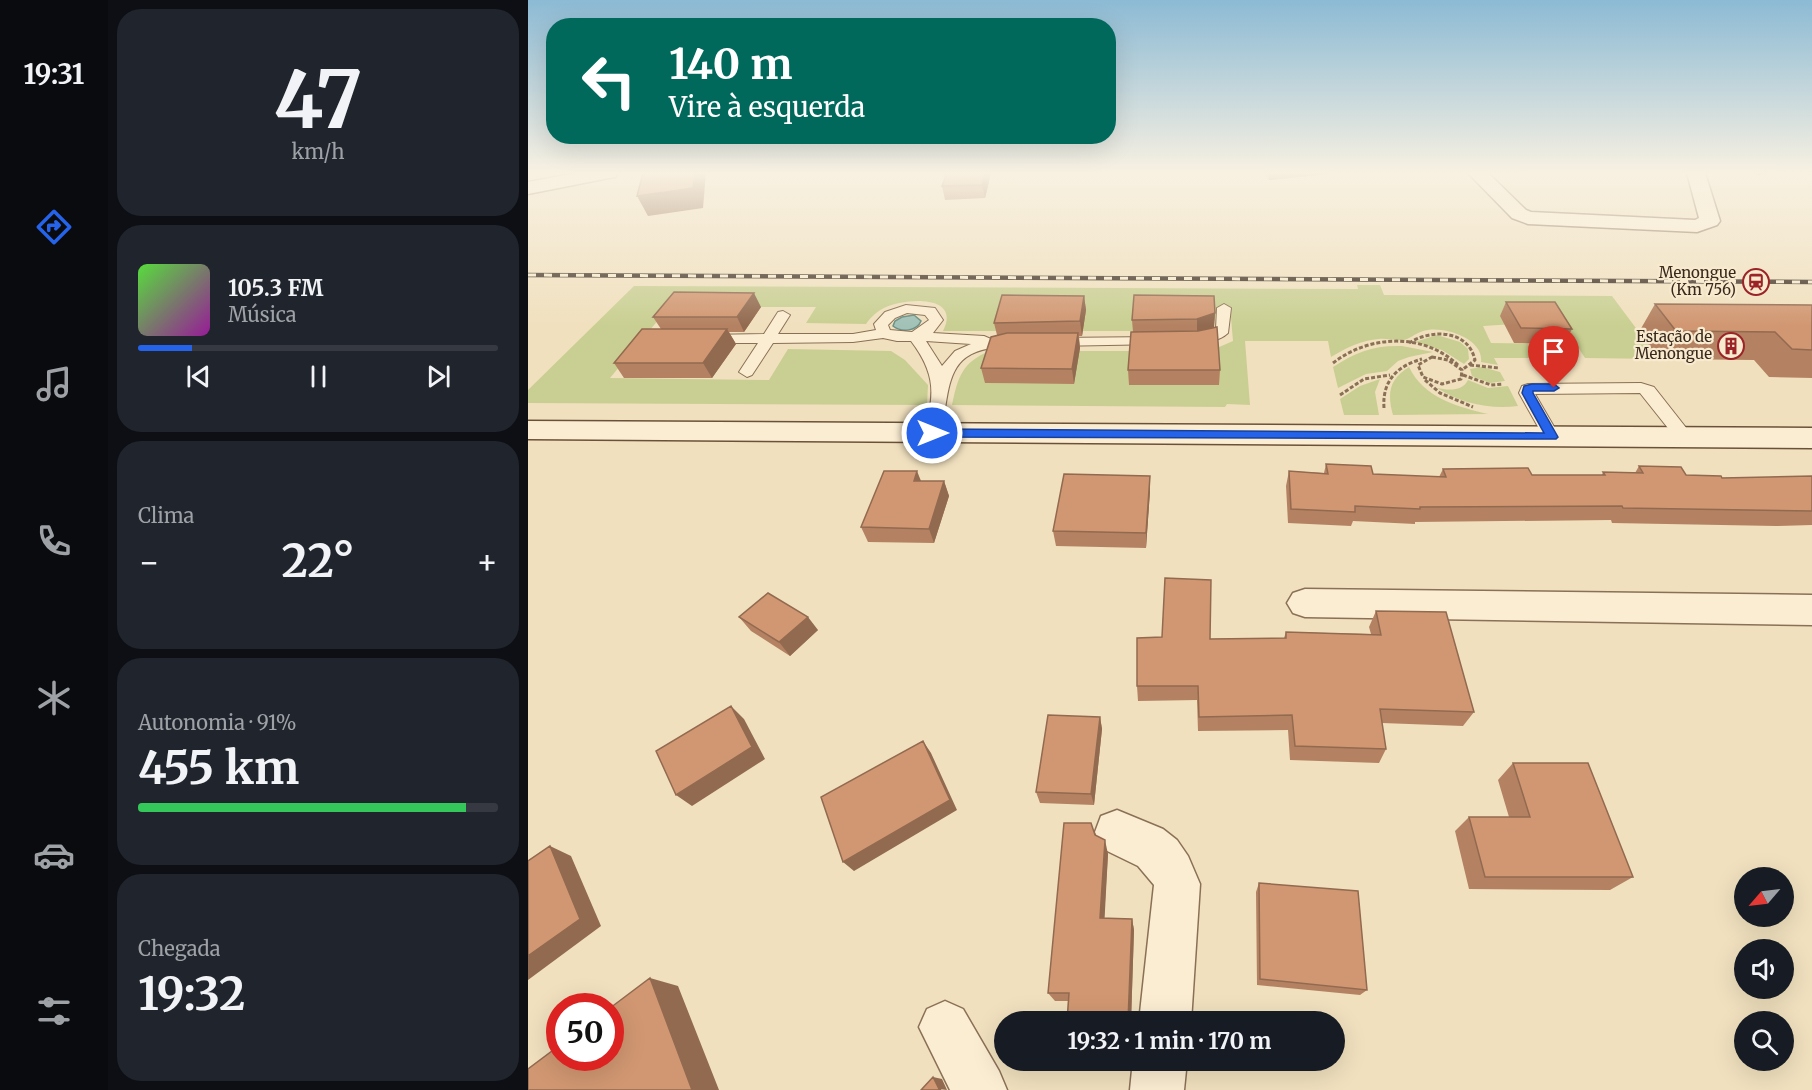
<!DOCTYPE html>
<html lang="pt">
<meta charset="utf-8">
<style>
body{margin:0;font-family:Merriweather,serif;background:#20242c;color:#f1f3f6;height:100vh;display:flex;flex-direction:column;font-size:22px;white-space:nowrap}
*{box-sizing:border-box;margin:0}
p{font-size:20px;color:#9ea1a6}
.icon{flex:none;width:33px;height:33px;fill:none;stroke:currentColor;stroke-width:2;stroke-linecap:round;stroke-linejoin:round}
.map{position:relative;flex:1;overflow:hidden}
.side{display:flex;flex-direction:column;gap:9px;padding:9px;background:#0d0f14;width:420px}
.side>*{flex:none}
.banner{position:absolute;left:18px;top:18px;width:570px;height:126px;border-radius:24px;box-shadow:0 6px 24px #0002;background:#00695c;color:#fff;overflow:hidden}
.needle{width:39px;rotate:242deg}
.fabs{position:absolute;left:1206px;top:867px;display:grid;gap:12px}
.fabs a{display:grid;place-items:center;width:60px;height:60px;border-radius:50%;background:#171b24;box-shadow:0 6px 24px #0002;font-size:30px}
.speed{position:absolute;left:18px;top:993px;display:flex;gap:12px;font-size:30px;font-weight:700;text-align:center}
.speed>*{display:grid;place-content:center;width:78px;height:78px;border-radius:50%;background:#171b24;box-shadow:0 6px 24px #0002;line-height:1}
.speed .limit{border:9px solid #d22;background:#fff;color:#111}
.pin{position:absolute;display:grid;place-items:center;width:51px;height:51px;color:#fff;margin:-62px -26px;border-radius:50% 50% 50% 0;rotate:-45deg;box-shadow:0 0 6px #0007}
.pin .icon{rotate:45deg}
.me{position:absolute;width:66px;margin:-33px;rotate:90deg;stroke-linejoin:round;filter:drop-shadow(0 0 4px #0008)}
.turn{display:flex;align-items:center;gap:21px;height:126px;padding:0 24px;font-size:27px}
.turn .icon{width:78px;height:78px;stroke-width:2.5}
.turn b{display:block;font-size:42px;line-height:51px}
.big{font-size:45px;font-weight:700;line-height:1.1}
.side .card{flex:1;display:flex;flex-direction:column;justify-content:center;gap:9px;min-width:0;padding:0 21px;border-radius:24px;background:#20242c}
.side .dial{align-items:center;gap:0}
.dial b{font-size:78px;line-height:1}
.song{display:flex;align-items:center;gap:18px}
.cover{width:72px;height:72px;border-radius:9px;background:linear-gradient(135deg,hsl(110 70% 55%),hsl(300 70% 35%))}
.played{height:6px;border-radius:3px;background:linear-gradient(90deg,#2563eb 15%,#363941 15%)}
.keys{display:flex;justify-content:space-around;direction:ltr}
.heat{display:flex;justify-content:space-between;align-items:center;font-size:33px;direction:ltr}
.charge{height:9px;border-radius:4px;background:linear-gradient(90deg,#34c759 91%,#363941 0)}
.trip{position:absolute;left:466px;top:1011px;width:351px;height:60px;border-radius:30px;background:#171b24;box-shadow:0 6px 24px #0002;font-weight:700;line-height:60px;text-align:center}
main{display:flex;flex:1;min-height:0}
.tabs{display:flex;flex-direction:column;width:108px;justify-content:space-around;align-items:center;background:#090b0e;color:#9ea1a6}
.tabs .icon{width:42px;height:42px}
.tabs .selected{color:#2563eb}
.tabs b{font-size:27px;color:#f1f3f6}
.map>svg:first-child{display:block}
.green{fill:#c9cf92}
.water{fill:#a2c2b7;stroke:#699085;stroke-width:1.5}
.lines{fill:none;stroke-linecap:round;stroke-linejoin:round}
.service-casing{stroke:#8a7056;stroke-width:2}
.minor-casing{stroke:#8a7056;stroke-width:3}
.tertiary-casing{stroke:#8a7056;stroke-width:3}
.secondary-casing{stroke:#6b5139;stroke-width:3}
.path{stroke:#8a7056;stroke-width:3;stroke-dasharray:4 2;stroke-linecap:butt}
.service{fill:#fbedd2;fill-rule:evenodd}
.minor{fill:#fbedd2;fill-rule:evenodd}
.tertiary{fill:#fbedd2;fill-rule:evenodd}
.secondary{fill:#fbedd2;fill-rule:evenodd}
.rail-casing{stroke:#38291c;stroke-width:4.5}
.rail{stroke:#f7eace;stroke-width:3;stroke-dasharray:8;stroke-linecap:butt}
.wall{fill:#b48262}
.shaded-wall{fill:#926a50}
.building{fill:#d19772;stroke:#926a50;stroke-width:1.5}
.route{fill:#2563eb;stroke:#184099;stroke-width:1.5}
.labels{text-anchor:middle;stroke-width:4.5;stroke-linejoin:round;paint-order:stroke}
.far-poi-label{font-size:15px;fill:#38291c;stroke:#f7eace;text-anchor:end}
</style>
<main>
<nav class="tabs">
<b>19:31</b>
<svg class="icon selected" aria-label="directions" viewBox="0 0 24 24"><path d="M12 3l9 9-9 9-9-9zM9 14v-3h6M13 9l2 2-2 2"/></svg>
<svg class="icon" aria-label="music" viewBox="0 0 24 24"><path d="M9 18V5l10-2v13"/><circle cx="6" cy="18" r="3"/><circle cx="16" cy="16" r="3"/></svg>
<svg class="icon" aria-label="phone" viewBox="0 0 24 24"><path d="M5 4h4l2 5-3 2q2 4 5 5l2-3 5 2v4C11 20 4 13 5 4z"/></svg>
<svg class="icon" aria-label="climate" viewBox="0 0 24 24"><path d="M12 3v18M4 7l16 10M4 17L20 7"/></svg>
<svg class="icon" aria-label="car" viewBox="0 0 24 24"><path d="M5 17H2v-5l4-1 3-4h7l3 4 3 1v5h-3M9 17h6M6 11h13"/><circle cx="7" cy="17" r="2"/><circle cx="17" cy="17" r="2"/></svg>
<svg class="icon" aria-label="filters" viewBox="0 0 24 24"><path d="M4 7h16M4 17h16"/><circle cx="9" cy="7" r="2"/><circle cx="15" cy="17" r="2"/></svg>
</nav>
<section class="side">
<div class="card dial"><b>47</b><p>km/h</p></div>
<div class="card">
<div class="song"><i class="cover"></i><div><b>105.3 FM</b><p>Música</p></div></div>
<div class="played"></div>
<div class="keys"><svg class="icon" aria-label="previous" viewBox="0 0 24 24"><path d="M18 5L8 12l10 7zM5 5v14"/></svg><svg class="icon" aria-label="pause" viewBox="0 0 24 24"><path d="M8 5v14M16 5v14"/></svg><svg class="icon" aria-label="next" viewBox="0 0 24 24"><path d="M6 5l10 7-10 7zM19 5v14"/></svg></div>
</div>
<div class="card"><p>Clima</p>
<div class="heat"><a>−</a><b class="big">22°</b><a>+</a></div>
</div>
<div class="card"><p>Autonomia · 91%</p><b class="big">455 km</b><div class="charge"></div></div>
<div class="card"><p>Chegada</p><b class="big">19:32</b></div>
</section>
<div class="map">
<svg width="1284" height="1090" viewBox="0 0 1284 1090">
<rect width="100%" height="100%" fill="#f0e0be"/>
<path class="green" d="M829,285H852L856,295L1084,296L1131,359L1057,358L1033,321L955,326L963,343L1033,344L1041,358H966L970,365L953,362C956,339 918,327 900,330C891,331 886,336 879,339C872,342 859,338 851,339C834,340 818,348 803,357L800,341H717L722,405L699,404L697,407L424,405C430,377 434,362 462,351H682L705,341L702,306H690L686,321L661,331H415C434,294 376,298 356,308C348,312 343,317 338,324L278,323L288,307H141L82,378L241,380L260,349L363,351L377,360L400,385L399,405L0,403V390L106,286L830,289Z
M909,335L932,342L940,349L941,359L936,364L914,350L887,342Z
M874,346L905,352L881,357L870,361L859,371L838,374L810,388L805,367C828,352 846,345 874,346Z
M881,367C896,398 930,407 960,414L865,415C859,394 861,379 881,367Z
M954,367L972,372L977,381L962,383L944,376L942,369Z
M852,379L847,392L851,415H816L812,399L832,386Z
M940,380L960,388L980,386L990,406C962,410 933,403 909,388C920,390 934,392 940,380Z"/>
<path class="water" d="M386,315L393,321C389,331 374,333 365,326L367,321L374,317Z"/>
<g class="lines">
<defs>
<path id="service" d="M696,304L703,308L700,333C692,341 670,346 659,343L657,340L659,337L688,329L689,308Z
M378,305L407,308L415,320L405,333L456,336L463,339L485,338L492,342C486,349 475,347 466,348C414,353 423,395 412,433L410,437H398L396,433C407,395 408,374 383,341H369L355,338L325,342L245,343L224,375L219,377L211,372L230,343H179L172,339L179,335L236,334L250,312L255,311L262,315L250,334H325L348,330L346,324L357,312ZM379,313L397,315L401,320L384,332L362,330L360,325L367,318ZM398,341L443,344L427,351L414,366Z
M629,337L636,341L634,344L526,346L519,342L526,338Z
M1113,383L1126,387L1163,434L1165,438L1163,442H1151L1112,393L1007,394L1032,437L1030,441H1018L991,393L994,386L1000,384Z"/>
<path id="minor" d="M940,173H960L998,210L1003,212L1167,220L1171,218L1159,173H1177L1192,221L1189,225L1169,232L1000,224L984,218Z
M777,589L1284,595V625L777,617L765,613L759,603L765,593Z
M589,810L635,829L649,840L660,856L672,884L663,1022H611L626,885L610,866L573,848L567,832L573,816Z
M417,1001L435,1009L471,1071L479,1090H422L391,1027L399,1009Z
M605,1060H659L656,1090H602Z"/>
<path id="tertiary" d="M49,173H90L87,177L81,178L0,194V182Z"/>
<path id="secondary" d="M0,421L1284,428V448L0,439Z"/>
</defs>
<use href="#service" class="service-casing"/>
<use href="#minor" class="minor-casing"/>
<use href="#tertiary" class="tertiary-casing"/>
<use href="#secondary" class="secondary-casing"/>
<path class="path" d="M881,343C903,329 940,329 947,360L934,370
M904,357L920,360L934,370L933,379L914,384L895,377L890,365Z
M805,363C841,335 895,332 930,365
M942,365L971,368
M935,375L963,385L975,384
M897,380L912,393L945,407
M812,395L836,379L862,375
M856,408C854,381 869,366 894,359"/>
<use href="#service" class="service"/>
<use href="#minor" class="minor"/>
<use href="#tertiary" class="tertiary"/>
<use href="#secondary" class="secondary"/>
<defs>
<path id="rail" d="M0,275L1284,282"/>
</defs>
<use href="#rail" class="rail-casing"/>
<use href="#rail" class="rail"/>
</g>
<path class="wall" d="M419,173H463L457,198L417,200L414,186Z
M735,173H809L741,180Z
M556,296L558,310L554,336H551L552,348L546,384L457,383L453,368L469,335L466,323Z
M978,302L1044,329L1036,344L986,343L972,316Z
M1127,304L1284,305V378L1241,377L1226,360L1131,359L1111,332Z
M233,307L216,332H201L208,344L184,378H96L86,363L133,329L125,317Z
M687,313L686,327L682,329L692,370L691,385H601L600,370L605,332L604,320Z
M798,464L845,474L911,477L915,469L1004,475H1074L1075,472L1107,473L1111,466L1158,475L1194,478L1284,476V525L1248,526L1084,523L1083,520L887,522V524L825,521L823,526L760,523L758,486L761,471L796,473Z
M622,476V491L618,548L528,546L525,531Z
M393,481H416L421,496L406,543L340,542L333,527Z
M848,611L946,712L935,726L854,723L858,749L851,763L762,760L760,730L670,731L669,700L610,701L609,686L634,637L682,639L756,638L758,632L843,634L841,627Z
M211,617L290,630L262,656L223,631Z
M572,717L574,729L566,805L512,803L508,792Z
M985,763L1105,877L1082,890L941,889L927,831L941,817H981L970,780Z
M567,835L580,854L576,918L604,919L606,930L603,1022H539L540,1001H527L520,993Z
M731,883L839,990L832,995L729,985L728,892Z"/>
<path class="shaded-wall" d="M167,173H178L175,208L120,216L109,196Z
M457,173H463L457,198L454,185Z
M741,173H809L741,180Z
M1230,173H1244L1228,176Z
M226,293L233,307L216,332L209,317Z
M556,296L558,310L554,336L552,321Z
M687,313L686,327L669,334V319Z
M199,329L208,344L184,378L175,363Z
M550,333L552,348L546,384L544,369Z
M389,471L395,486L386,481Z
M622,476V491L618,548V533Z
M416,481L421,496L406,543L401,529Z
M280,617L290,630L262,656L251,642Z
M203,706L216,719L237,759L164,806L148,795Z
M572,717L574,729L566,805L563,794Z
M395,741L403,753L429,810L326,871L315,862Z
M577,840L580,854L576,929L572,918Z
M22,846L43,856L73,926L0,980V956Z
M604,919L606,930L603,1022H600Z
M122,978L150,986L191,1090H164Z
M405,1077L414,1079L419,1090L411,1089Z"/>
<path class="building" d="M115,173H167L165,188L109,196Z
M419,173H457L454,185L414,186Z
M146,292L226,293L209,317H125Z
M474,295L556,296L552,321L466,323Z
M606,295L686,296L687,313L669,319L604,320Z
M978,302H1027L1044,329L993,328Z
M1127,304L1284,305V350L1264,349L1247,332L1148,331Z
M689,327L692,370H600L603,332L670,331Z
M114,329H199L175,363H86Z
M479,333H550L544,369L453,368L463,337Z
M798,464L843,466L845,474L918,477L915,469L1000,468L1004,475H1077L1075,472L1115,473L1111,466L1153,467L1158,475L1193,476L1194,478L1284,476V511L1095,508L1094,506L892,507V509L827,506V512L763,509L761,471L800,474Z
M356,471H389L386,481H416L401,529L333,527Z
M536,474L622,476L618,533L525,531Z
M637,578L683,580L682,639L758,638V632L853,635L848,611L918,612L946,712L852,709L858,749L767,746L764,715L671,717L670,686H609V638L634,637Z
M240,593L280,617L251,642L211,617Z
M203,706L224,747L148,795L128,751Z
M520,715L572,717L563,794L508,792Z
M395,741L422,800L315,862L293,797Z
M985,763H1060L1105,877H957L941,817H1002Z
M536,823H563L567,835L577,840L572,918L604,919L600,1022H539L541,993H520Z
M22,846L52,919L0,956V861Z
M731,883L830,891L839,990L732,979Z
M122,978L164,1090H0V1069L32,1045V1058H82V1008Z
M405,1077L411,1089L413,1090H393Z"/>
<linearGradient id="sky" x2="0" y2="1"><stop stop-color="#8cbad4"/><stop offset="0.53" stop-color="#f8f1e2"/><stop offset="1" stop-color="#f8f1e2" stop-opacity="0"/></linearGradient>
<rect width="1284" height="326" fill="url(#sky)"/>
<path class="route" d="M1004,384H1026L1031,388L1026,391H1005V393L1030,437L1028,439L404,437L398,433L404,429L1016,433L994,393L996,386Z"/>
<defs>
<symbol id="station-ring" viewBox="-11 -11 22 22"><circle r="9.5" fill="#f7eace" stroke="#9c2327" stroke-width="1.5"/><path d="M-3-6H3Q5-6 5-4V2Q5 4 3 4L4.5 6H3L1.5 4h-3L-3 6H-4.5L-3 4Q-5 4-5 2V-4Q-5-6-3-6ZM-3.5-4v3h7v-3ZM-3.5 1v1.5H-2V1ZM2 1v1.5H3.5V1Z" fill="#9c2327"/></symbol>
<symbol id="building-ring" viewBox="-11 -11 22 22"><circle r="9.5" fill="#f7eace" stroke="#9c2327" stroke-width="1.5"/><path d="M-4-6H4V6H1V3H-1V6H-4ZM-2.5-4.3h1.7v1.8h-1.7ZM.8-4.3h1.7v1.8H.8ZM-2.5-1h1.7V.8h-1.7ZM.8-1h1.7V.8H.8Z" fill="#9c2327"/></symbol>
</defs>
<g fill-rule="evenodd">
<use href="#station-ring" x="1213" y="267" width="30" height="30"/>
<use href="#building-ring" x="1188" y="331" width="30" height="30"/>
</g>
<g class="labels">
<g class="far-poi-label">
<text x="1208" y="278">Menongue<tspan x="1208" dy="17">(Km 756)</tspan></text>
<text x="1184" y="342">Estação de<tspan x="1184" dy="17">Menongue</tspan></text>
</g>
</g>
</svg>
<div class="fabs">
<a><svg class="needle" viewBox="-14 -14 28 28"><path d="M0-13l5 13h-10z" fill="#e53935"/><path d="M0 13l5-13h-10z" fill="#9ea1a6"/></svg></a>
<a><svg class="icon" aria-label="sound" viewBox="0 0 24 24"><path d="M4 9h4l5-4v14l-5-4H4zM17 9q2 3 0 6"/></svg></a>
<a><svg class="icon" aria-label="search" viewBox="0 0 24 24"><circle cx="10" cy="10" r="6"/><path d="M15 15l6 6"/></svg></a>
</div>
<div class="speed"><div class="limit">50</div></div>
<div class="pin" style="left:1026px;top:388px;background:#d93025"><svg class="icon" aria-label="arrive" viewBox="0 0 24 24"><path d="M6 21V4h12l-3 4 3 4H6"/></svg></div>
<svg class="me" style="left:404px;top:433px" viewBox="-20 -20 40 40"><circle r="17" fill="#2563eb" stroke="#fff" stroke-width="3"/><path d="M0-11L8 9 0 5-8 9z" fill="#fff"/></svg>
<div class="trip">19:32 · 1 min · 170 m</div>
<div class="banner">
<div class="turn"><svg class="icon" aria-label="left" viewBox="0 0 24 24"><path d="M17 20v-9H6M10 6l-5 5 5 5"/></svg><div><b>140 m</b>Vire à esquerda</div></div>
</div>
</div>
</main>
